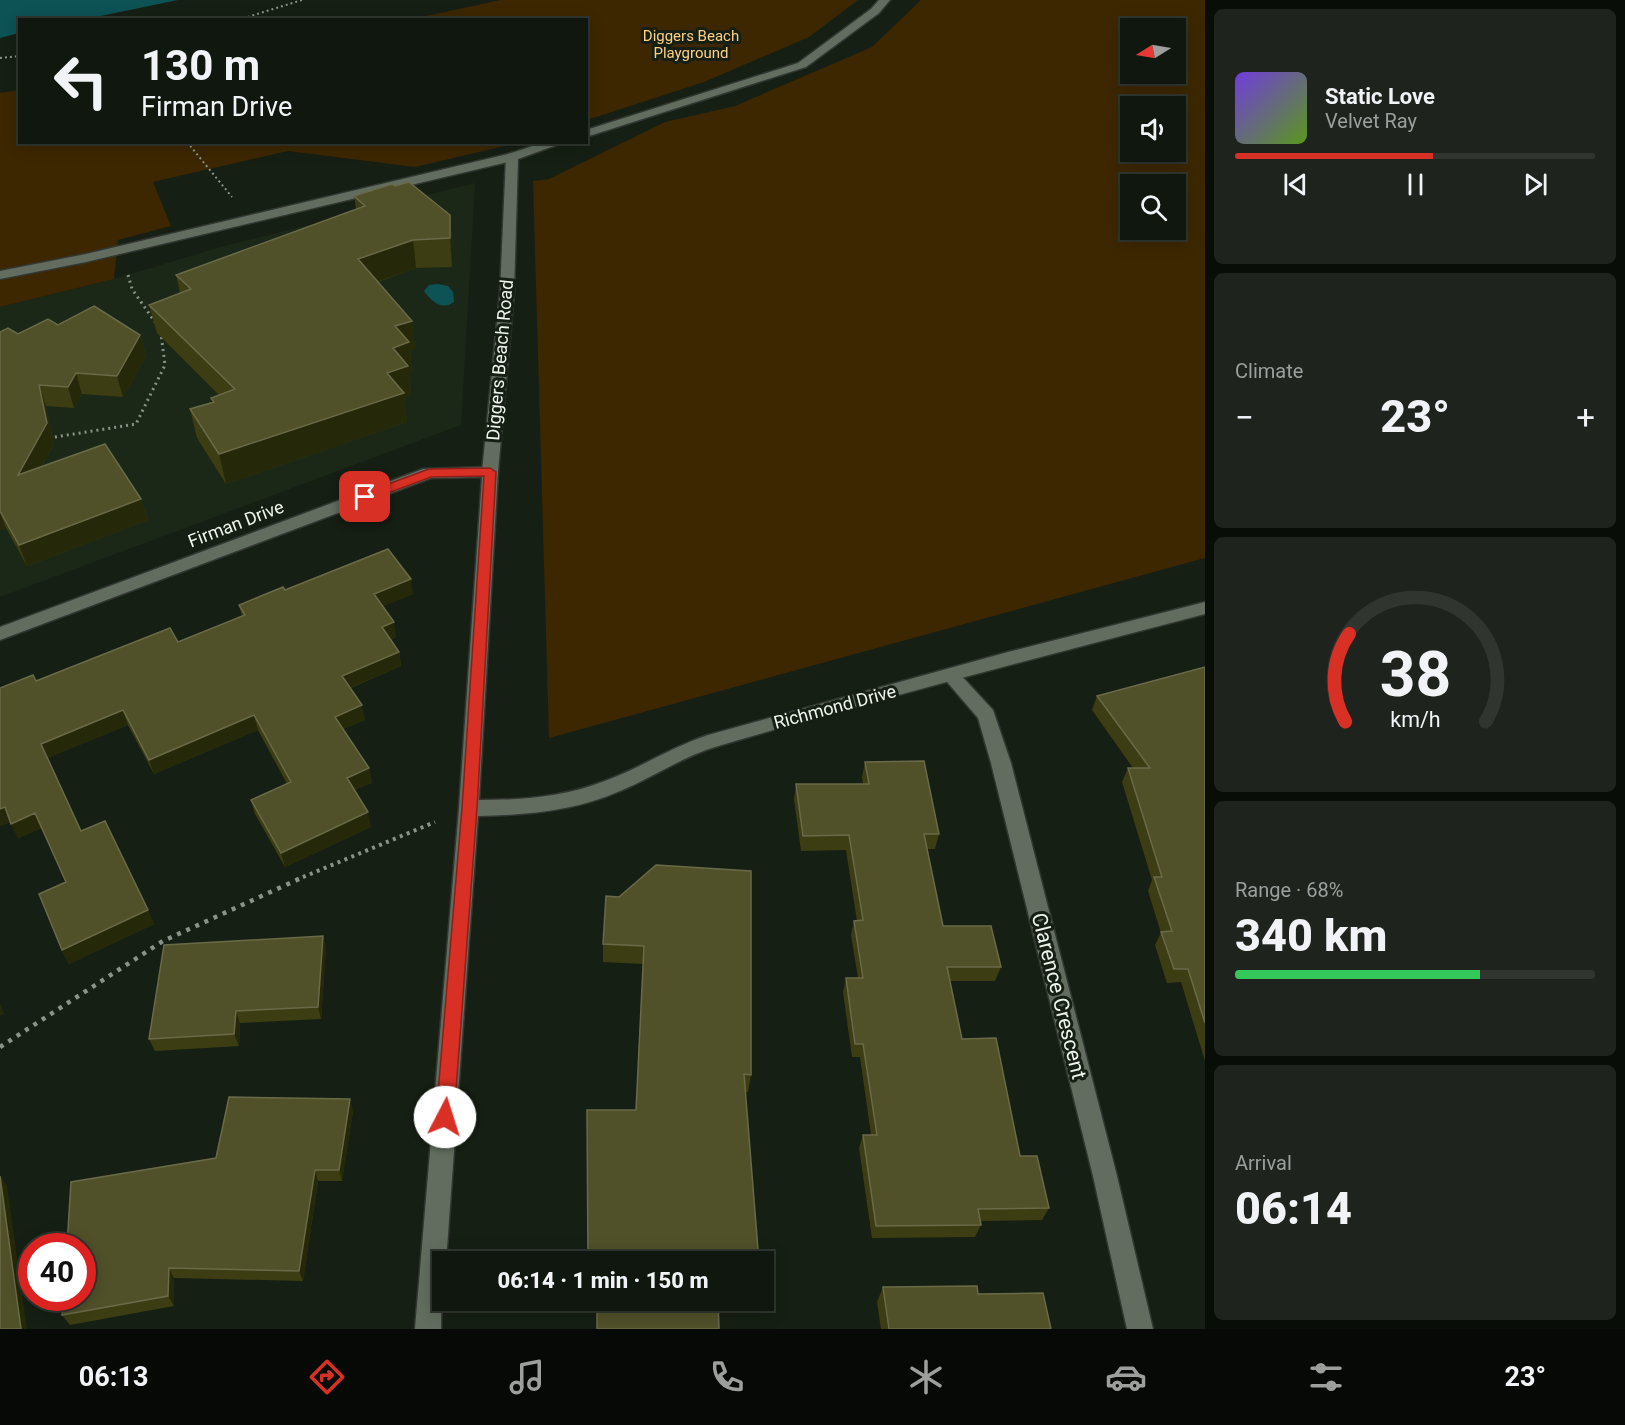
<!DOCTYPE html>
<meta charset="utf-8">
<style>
body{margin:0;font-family:Roboto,sans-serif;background:#1e241d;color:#f1f3f6;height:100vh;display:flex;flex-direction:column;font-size:22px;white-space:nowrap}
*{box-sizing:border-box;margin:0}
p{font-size:20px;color:#9c9f9e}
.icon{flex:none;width:33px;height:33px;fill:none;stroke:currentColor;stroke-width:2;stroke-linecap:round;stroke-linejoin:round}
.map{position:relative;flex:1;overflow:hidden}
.drawer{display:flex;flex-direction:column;gap:9px;padding:9px;background:#090d08;width:420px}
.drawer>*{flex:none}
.top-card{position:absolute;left:18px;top:18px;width:570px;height:126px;border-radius:0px;box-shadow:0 3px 15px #0003,0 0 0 2px #30362f;background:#10170f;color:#f1f3f6;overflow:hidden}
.needle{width:39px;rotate:259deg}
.fabs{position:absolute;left:1120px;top:18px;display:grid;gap:12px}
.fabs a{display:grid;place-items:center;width:66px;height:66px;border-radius:0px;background:#10170f;box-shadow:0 3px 15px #0003,0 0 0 2px #30362f;font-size:30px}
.speed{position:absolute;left:18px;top:1233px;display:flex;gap:12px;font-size:30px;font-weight:700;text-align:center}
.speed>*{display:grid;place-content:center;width:78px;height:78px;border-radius:50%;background:#10170f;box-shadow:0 3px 15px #0003,0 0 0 2px #30362f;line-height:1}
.speed .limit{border:9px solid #d22;background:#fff;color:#111}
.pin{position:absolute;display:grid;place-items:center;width:51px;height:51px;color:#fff;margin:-26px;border-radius:12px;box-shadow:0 3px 9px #0006}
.me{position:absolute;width:66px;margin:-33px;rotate:5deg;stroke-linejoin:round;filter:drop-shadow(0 0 4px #0008)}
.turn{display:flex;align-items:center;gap:21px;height:126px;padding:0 24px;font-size:27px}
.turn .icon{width:78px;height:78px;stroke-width:2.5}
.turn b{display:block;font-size:42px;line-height:51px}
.big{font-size:45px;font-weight:800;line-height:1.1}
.drawer .tile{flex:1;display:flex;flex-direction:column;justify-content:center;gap:9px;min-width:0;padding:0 21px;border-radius:9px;background:#1e241d}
.drawer .dial{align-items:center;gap:0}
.dial svg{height:156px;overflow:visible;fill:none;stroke:#30362f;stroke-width:7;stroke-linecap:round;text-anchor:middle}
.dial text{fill:#f1f3f6;stroke:none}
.song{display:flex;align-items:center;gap:18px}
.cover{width:72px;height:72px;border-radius:9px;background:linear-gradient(135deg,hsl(260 70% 55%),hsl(90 70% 35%))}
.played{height:6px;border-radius:3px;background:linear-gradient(90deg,#d93025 55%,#30362f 55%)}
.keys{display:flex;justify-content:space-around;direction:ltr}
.heat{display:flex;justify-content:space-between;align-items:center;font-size:33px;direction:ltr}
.charge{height:9px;border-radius:4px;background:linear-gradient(90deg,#34c759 68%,#30362f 0)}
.trip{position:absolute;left:432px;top:1251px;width:342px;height:60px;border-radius:0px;background:#10170f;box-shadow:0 3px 15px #0003,0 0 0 2px #30362f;font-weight:800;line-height:60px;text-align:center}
.menu{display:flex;height:96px;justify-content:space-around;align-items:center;background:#060906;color:#9c9f9e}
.menu .icon{width:42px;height:42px}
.menu .on{color:#d93025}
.menu b{font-size:27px;color:#f1f3f6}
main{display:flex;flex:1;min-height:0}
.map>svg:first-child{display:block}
.built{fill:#1b2817}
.green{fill:#3c2700;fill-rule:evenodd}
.water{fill:#0d5255}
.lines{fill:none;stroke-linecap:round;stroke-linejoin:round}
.service-casing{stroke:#323731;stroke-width:3}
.minor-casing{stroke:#323731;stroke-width:3}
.tertiary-casing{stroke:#323731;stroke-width:3}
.path-far3{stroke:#8a9289;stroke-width:2;stroke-dasharray:2 3;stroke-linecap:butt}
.path-far2{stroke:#8a9289;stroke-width:3;stroke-dasharray:2 4;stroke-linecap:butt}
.path-far1{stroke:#8a9289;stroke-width:4;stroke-dasharray:3 4.5;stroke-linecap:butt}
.path{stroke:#8a9289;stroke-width:4.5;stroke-dasharray:4 6;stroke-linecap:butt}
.service{fill:#626d60;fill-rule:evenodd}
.minor{fill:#626d60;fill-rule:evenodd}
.tertiary{fill:#626d60;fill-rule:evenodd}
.wall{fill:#3c3d12}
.shaded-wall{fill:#252909}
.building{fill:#505129;stroke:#696a48;stroke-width:1.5}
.route{fill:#d93025;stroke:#8d1f18;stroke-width:1.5}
.labels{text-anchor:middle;stroke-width:6;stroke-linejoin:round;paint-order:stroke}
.far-park-label{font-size:15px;fill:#fecf83;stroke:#161f14}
.street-label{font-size:18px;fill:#eff5ee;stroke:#161f14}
.near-street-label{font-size:21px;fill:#eff5ee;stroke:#161f14}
</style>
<main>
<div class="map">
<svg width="1205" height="1329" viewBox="0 0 1205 1329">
<rect width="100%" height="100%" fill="#161f14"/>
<path class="built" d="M475,183L461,425L0,597V307L114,279L217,248Z"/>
<path class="green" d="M500,0H858L809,37L704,82L587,120L586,20L413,19Z
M921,0H1205V558L549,738L533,181L549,179L665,122L735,106L872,47ZM1176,28V74H1131V28ZM1176,106V152H1131V106ZM1176,184V230H1131V184Z
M19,90L20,142L518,143L415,167L288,151L153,182L171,226L118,240L114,279L0,307V93Z"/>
<path class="water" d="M0,0H178L86,19L20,20L19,33L0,38Z
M438,284L448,286L453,292L454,302C442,311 431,301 424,291L429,285Z"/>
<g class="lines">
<defs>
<path id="service" d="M512,153L518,157L516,160L86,262L0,279V271L86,254Z"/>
<path id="minor" d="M879,0H890L879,13L806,67L586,137V130L798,63L871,9Z
M545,142H565L518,159L514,292L498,472L490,477L482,472L500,292L506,157L508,154Z
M951,669L957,671L993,710L1011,763L1117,1176L1153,1329H1127L1093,1176L991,763L978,718L942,676L945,671Z"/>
<path id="tertiary" d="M490,467L498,472L479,800C521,800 563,797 602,782C639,769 671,747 708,735L1008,652L1205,602V614C1041,657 877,699 715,747C682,757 652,778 620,791C576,811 526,815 478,816L446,1262H442L441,1329H415L459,808L482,477L431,478L0,640V627L423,469Z"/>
</defs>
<use href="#service" class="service-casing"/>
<use href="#minor" class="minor-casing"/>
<use href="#tertiary" class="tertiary-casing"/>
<path class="path-far3" d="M238,20L302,0
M0,58L20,56
M187,142L232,197"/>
<path class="path-far2" d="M128,275L132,289L155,322
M49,438L136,424L165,365L161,334"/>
<path class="path-far1" d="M296,880L435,822"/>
<path class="path" d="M0,1047L163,941L299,879"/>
<use href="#service" class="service"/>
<use href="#minor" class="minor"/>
<use href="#tertiary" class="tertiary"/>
</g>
<path class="wall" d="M395,186L450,215L452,243V267L416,268L378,282L412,321L415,349L410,351L412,371L409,372L411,395L404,397L407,422L226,484L197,438L190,409L212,402L211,398L219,395L157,333L149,305L180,293L176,275L356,209L354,196Z
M58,325L140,335L146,356L123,397L82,394L74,408L46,406L54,444L42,466L141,499L148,520L27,566L6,528L0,530V332L18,334Z
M285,590L413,594L383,606L396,637L390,640L399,652L401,666L351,688L365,720L343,729L369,768L372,783L354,790L371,827L285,867L255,814L251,800L287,784L258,730L154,774L128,725L47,758L81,831L154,924L69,964L62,950L66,882L42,828L18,838L11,822L0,826L36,681L178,642L242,617L239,605Z
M1205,667V1061L1181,982L1167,983L1155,945L1161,933L1148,891L1152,880L1122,782L1128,768H1133L1092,710L1097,696Z
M865,762L939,834L935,849H927L943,926L1001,967L995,981H950L962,1039L1020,1156L1049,1208L1042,1220L980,1221L981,1225L975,1237L872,1238L859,1148L863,1135H871L860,1057H852L843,992L846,978H858L851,935L854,921H857L846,850L801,851L794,799L796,784H863L862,777Z
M606,896L751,1075L748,1092L636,1110L643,964L603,962V944Z
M323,936L326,948L321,1019L240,1023L239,1046L155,1051L149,1039Z
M353,1111L342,1181H318L303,1281L174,1278V1306L70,1325L62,1315Z
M883,1287L978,1294L1051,1329H881L877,1302Z"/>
<path class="shaded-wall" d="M450,215L452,243V267L450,238Z
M413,240L416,268L362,287L358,259Z
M412,321L415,349L410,351L412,371L409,372L411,395L404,397L407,422L226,484L219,454L387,373L393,348L395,326Z
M140,335L146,356L123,397L117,376Z
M76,373L82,394L74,408L68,387Z
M39,385L46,406L54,444L25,496L18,475Z
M141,499L148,520L27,566L19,545Z
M0,513L6,528L0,530Z
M411,579L413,594L376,609L374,594Z
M394,622L396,637L384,642L382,627Z
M399,652L401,666L345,690L342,676Z
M362,705L365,720L338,731L335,717Z
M123,710L128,725L47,758L41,744Z
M254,715L258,730L154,774L149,760Z
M369,768L372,783L350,792L347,778Z
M5,807L12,821L0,826V809Z
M368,812L371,827L285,867L281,853Z
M35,813L42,828L18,838L11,824Z
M148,910L154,924L69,964L62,950Z
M323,936L326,948L321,1019L318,1007Z
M0,1003L4,1014L0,1016Z
M236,1011L240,1023L239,1046L234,1034Z
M350,1099L353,1111L342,1181L339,1170Z
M315,1170L318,1181L303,1281L299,1271Z
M0,1175L7,1186L27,1329H21Z
M169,1268L174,1278V1306L168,1296Z"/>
<path class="building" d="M409,182L450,215V238L413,240L358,259L412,321L395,326L409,342L393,348L408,366L387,373L404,393L219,454L190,409L214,402L211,398L235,389L149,305L191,289L176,275L365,206L354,196L392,184L395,186Z
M94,306L140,335L117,376L76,373L68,387L39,385L47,423L18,475L105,444L141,499L19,545L0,511V332L8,328L18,334L48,319L58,325Z
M388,549L411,579L374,594L394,622L382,627L399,652L342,676L362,705L335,717L369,768L347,778L368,812L281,853L251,800L291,782L254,715L149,760L123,710L41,744L81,831L105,821L148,910L62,950L39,894L66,882L35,813L11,824L5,807L0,809V688L33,675L36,681L170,628L178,642L245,615L239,605L283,587L285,590Z
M1205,667V1023L1188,969H1174L1161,932L1172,931L1154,877H1162L1128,768H1150L1097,696Z
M924,761L939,834H924L943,926H991L1001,967H947L962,1039L996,1038L1020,1156H1037L1049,1208L978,1209L981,1225L876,1226L863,1135H877L863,1044H855L846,978H863L854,921L863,920L849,835L803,836L796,784H869L865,762Z
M656,865L751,871V1075L744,1074L759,1262H588L587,1110H636L644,946L603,944L606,896L619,897Z
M323,936L318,1007L236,1011L234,1034L149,1039L164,945Z
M229,1097L350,1099L339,1170H315L299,1271L169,1268L168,1296L62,1315L64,1298H82V1246H67L71,1182L216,1158Z
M0,1176L21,1329H0Z
M977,1286L978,1294L1043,1293L1051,1329H889L883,1287Z
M597,1300H718L719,1329H597Z"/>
<path class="route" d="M490,468L496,472L477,808L454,1117L451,1123L445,1125L439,1123L436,1117L462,808L484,476L431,477L369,500H361L359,497L361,494L429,469Z"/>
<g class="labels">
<g class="far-park-label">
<text x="691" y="41">Diggers Beach<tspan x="691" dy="17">Playground</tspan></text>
</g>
<g class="street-label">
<text transform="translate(500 360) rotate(-85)" y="6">Diggers Beach Road</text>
<text transform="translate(236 524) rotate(-21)" y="6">Firman Drive</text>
<text transform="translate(835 707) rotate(-15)" y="6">Richmond Drive</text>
</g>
<g class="near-street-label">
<text transform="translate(1059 996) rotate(76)" y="7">Clarence Crescent</text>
</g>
</g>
</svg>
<div class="fabs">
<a><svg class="needle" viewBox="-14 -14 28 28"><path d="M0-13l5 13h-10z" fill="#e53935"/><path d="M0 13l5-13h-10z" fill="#9c9f9e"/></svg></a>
<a><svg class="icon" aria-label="sound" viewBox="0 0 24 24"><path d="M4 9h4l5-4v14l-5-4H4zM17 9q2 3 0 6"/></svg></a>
<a><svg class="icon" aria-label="search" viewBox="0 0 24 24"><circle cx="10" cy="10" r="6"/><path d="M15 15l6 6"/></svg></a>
</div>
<div class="speed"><div class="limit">40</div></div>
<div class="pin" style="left:365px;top:497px;background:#d93025"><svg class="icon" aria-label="arrive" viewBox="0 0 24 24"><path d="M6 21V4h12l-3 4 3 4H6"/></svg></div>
<svg class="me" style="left:445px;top:1117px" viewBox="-20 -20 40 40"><circle r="19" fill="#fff"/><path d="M0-13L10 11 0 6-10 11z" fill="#d93025"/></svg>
<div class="trip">06:14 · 1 min · 150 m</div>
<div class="top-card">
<div class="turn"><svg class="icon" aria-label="left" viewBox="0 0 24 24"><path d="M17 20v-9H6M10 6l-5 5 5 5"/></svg><div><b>130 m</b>Firman Drive</div></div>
</div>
</div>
<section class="drawer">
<div class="tile">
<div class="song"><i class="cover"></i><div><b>Static Love</b><p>Velvet Ray</p></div></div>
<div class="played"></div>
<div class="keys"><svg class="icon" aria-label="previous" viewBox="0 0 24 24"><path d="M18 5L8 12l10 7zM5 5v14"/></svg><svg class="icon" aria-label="pause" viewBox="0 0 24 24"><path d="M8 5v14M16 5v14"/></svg><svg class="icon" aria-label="next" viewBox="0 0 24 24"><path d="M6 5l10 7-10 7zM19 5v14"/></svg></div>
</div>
<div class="tile"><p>Climate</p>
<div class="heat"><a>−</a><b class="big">23°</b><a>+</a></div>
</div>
<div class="tile dial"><svg viewBox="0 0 100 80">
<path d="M14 69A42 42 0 1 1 86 69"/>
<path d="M14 69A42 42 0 0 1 16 24" stroke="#d93025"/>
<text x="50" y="56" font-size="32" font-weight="700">38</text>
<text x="50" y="72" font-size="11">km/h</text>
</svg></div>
<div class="tile"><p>Range · 68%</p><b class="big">340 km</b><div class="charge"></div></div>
<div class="tile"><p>Arrival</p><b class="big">06:14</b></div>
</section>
</main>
<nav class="menu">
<b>06:13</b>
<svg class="icon on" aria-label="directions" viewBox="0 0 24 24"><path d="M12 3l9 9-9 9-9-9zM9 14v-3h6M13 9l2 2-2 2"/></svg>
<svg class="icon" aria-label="music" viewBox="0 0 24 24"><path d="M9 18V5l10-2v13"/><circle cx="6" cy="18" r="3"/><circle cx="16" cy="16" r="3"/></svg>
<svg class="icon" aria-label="phone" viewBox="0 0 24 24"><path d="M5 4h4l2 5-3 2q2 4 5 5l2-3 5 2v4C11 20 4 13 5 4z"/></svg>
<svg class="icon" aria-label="climate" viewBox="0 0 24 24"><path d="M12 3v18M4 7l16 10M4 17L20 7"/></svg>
<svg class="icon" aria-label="car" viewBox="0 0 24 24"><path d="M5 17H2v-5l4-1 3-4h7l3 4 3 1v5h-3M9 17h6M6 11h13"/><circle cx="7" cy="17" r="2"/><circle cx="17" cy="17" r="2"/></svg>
<svg class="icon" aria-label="filters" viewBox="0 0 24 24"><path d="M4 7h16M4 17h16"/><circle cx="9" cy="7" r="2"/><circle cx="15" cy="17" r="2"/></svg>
<b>23°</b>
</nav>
